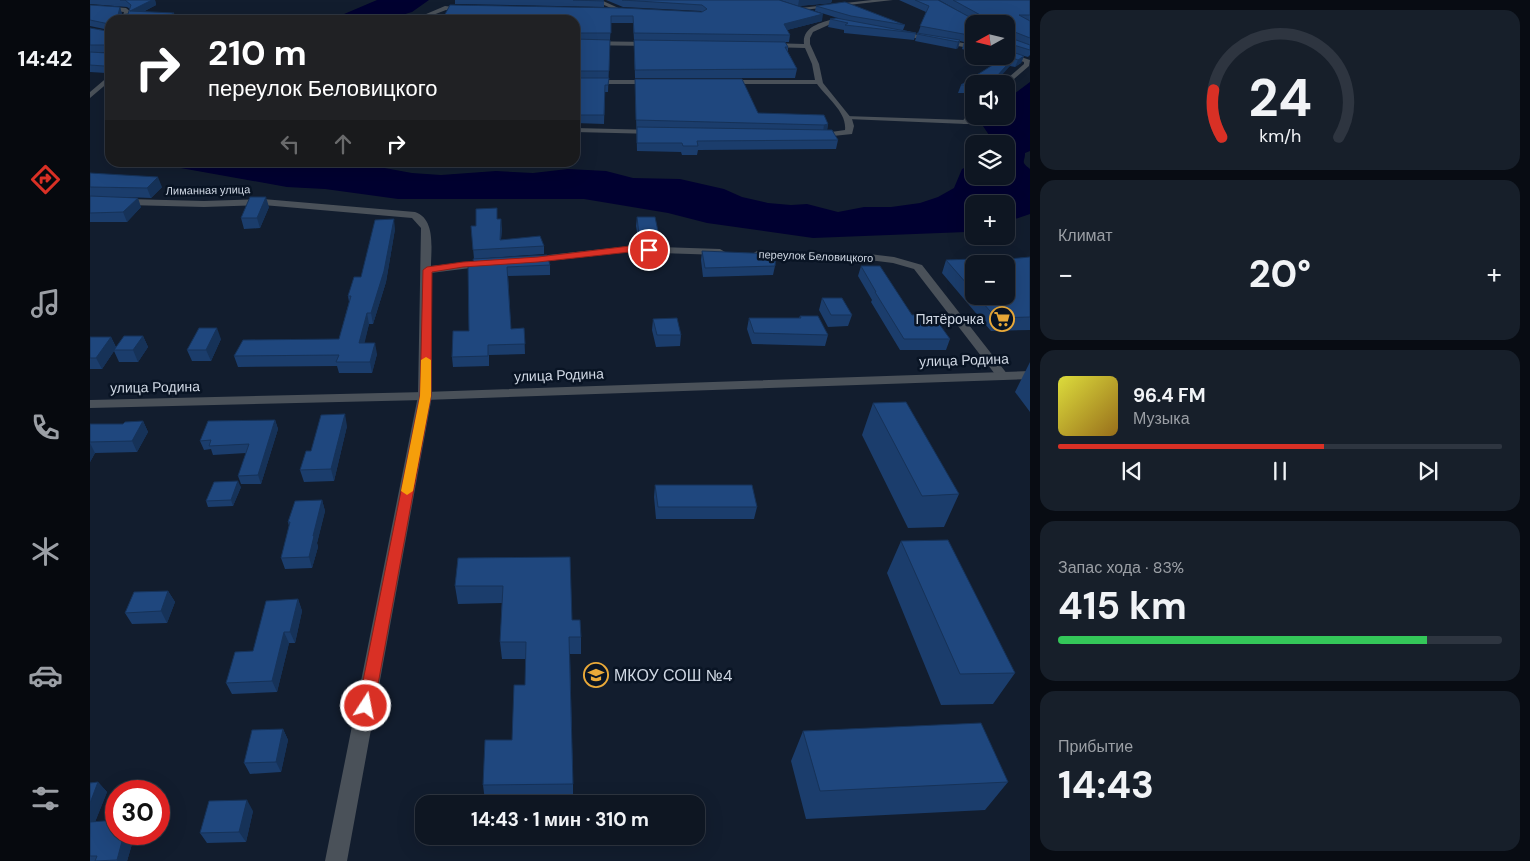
<!DOCTYPE html>
<html lang="ru">
<meta charset="utf-8">
<style>
body{margin:0;font-family:"DM Sans",sans-serif;background:#171f2a;color:#f1f3f6;height:100vh;display:flex;flex-direction:column;font-size:19px;white-space:nowrap}
*{box-sizing:border-box;margin:0}
p{font-size:16px;color:#9b9fa5}
.icon{flex:none;width:28px;height:28px;fill:none;stroke:currentColor;stroke-width:2;stroke-linecap:round;stroke-linejoin:round}
.map{position:relative;flex:1;overflow:hidden}
.drawer{display:flex;flex-direction:column;gap:10px;padding:10px;background:#080c13;width:500px}
.drawer>*{flex:none}
.banner{position:absolute;left:15px;top:15px;width:475px;height:152px;border-radius:15px;box-shadow:0 5px 20px #0002,0 0 0 1px #2e3540;background:#202124;color:#fff;overflow:hidden}
.needle{width:32px;rotate:262deg}
.controls{position:absolute;left:875px;top:15px;display:grid;gap:10px}
.controls a{display:grid;place-items:center;width:50px;height:50px;border-radius:10px;background:#0e1622;box-shadow:0 5px 20px #0002,0 0 0 1px #2e3540;font-size:25px}
.speed{position:absolute;left:15px;top:780px;display:flex;gap:10px;font-size:25px;font-weight:700;text-align:center}
.speed>*{display:grid;place-content:center;width:65px;height:65px;border-radius:50%;background:#0e1622;box-shadow:0 5px 20px #0002,0 0 0 1px #2e3540;line-height:1}
.speed .limit{border:8px solid #d22;background:#fff;color:#111}
.pin{position:absolute;display:grid;place-items:center;width:42px;height:42px;color:#fff;margin:-21px;border:2px solid #fff;border-radius:50%;box-shadow:0 1px 5px #0007}
.me{position:absolute;width:55px;margin:-28px;rotate:11deg;stroke-linejoin:round;filter:drop-shadow(0 0 4px #0008)}
.turn{display:flex;align-items:center;gap:18px;height:105px;padding:0 20px;font-size:22px}
.turn .icon{width:65px;height:65px;stroke-width:2.5}
.turn b{display:block;font-size:35px;line-height:42px}
.lanes{display:flex;align-items:center;height:48px;padding:0 20px;background:#0003;justify-content:center;gap:25px;direction:ltr}
.lanes .off{opacity:.35}
.big{font-size:38px;font-weight:700;line-height:1.1}
.drawer .widget{flex:1;display:flex;flex-direction:column;justify-content:center;gap:8px;min-width:0;padding:0 18px;border-radius:15px;background:#171f2a}
.drawer .dial{align-items:center;gap:0}
.dial svg{height:130px;overflow:visible;fill:none;stroke:#2e3540;stroke-width:7;stroke-linecap:round;text-anchor:middle}
.dial text{fill:#f1f3f6;stroke:none}
.song{display:flex;align-items:center;gap:15px}
.cover{width:60px;height:60px;border-radius:8px;background:linear-gradient(135deg,hsl(60 70% 55%),hsl(40 70% 35%))}
.played{height:5px;border-radius:2px;background:linear-gradient(90deg,#d93025 60%,#2e3540 60%)}
.keys{display:flex;justify-content:space-around;direction:ltr}
.heat{display:flex;justify-content:space-between;align-items:center;font-size:28px;direction:ltr}
.charge{height:8px;border-radius:4px;background:linear-gradient(90deg,#34c759 83%,#2e3540 0)}
.trip{position:absolute;left:325px;top:795px;width:290px;height:50px;border-radius:15px;background:#0e1622;box-shadow:0 5px 20px #0002,0 0 0 1px #2e3540;font-weight:700;line-height:50px;text-align:center}
main{display:flex;flex:1;min-height:0}
.menu{display:flex;flex-direction:column;width:90px;justify-content:space-around;align-items:center;background:#06090e;color:#9b9fa5}
.menu .icon{width:35px;height:35px}
.menu .on{color:#d93025}
.menu b{font-size:22px;color:#f1f3f6}
.map>svg:first-child{display:block}
.water{fill:#000030}
.lines{fill:none;stroke-linecap:round;stroke-linejoin:round}
.service{fill:#4a5159;fill-rule:evenodd}
.minor{fill:#4a5159;fill-rule:evenodd}
.tertiary{fill:#4a5159;fill-rule:evenodd}
.wall{fill:#1b3d6c;fill-rule:evenodd}
.shaded-wall{fill:#163258}
.building{fill:#1f477e;stroke:#163258}
.route{fill:#d93025;stroke:#8d1f18}
.slow{fill:#f59e0b}
.labels{text-anchor:middle;stroke-width:5;stroke-linejoin:round;paint-order:stroke}
.far-street-label{font-size:11px;fill:#d0d8e4;stroke:#091424}
.poi-label{font-size:14px;fill:#d0d8e4;stroke:#091424;text-anchor:end}
.street-label{font-size:14px;fill:#d0d8e4;stroke:#091424}
.near-poi-label{font-size:16px;fill:#d0d8e4;stroke:#091424;text-anchor:start}
</style>
<main>
<nav class="menu">
<b>14:42</b>
<svg class="icon on" aria-label="directions" viewBox="0 0 24 24"><path d="M12 3l9 9-9 9-9-9zM9 14v-3h6M13 9l2 2-2 2"/></svg>
<svg class="icon" aria-label="music" viewBox="0 0 24 24"><path d="M9 18V5l10-2v13"/><circle cx="6" cy="18" r="3"/><circle cx="16" cy="16" r="3"/></svg>
<svg class="icon" aria-label="phone" viewBox="0 0 24 24"><path d="M5 4h4l2 5-3 2q2 4 5 5l2-3 5 2v4C11 20 4 13 5 4z"/></svg>
<svg class="icon" aria-label="climate" viewBox="0 0 24 24"><path d="M12 3v18M4 7l16 10M4 17L20 7"/></svg>
<svg class="icon" aria-label="car" viewBox="0 0 24 24"><path d="M5 17H2v-5l4-1 3-4h7l3 4 3 1v5h-3M9 17h6M6 11h13"/><circle cx="7" cy="17" r="2"/><circle cx="17" cy="17" r="2"/></svg>
<svg class="icon" aria-label="filters" viewBox="0 0 24 24"><path d="M4 7h16M4 17h16"/><circle cx="9" cy="7" r="2"/><circle cx="15" cy="17" r="2"/></svg>
</nav>
<div class="map">
<svg width="940" height="861" viewBox="0 0 940 861">
<rect width="100%" height="100%" fill="#121d2e"/>
<path class="water" d="M287,0H339L322,12L295,20H240Z
M940,82V151L935,153C935,163 930,161 940,169V214L916,222V204H884V231L876,232L723,238L617,223L578,213L494,199H308L235,189L197,187L85,167L77,163H217L249,166L289,167L322,173L351,175L406,171L443,173L478,169L516,171L543,178L590,179L634,189L652,197L678,203L701,205L717,204L748,212L774,207H801L830,203L848,197L864,188L872,169L884,164V176H916V144H887L899,135L889,120L891,116H916V100Z"/>
<g class="lines">
<path class="service" d="M755,116L876,120L879,122L876,124L757,119L755,118Z"/>
<path class="minor" d="M503,0H511L535,11L519,12V10L523,9Z
M782,0H803L704,11L701,9Z
M0,5L36,8L41,12L38,20H32L34,12L0,9Z
M355,6L380,9L377,11L356,10L330,20H322Z
M743,19L745,22L723,32L720,38V44L729,64L733,83L762,119L764,126L762,134L724,138L723,136L727,134L755,130C757,112 737,98 727,84H635L631,82L635,80H725L722,64L715,48L679,47L676,45L679,43L714,44C712,27 730,23 743,19Z
M806,31L884,45V49L804,34Z
M485,41L563,42L566,44L563,46L485,45Z
M916,52L940,60L939,66L916,86V84H911L934,64V62L916,56Z
M20,75V81L0,98V92Z
M485,80H564L568,82L564,84H485Z
M881,109H884V116L879,124H873L872,122Z
M485,128L565,130L569,132L565,134L485,132Z
M0,198L114,201L173,199L325,212C346,219 341,249 341,266L396,260L401,263L396,266L341,273L342,396L257,861H235L328,396L331,228L322,218L173,205L114,207L0,204Z
M540,246L630,249L635,252L630,255L540,252L440,263L435,260L440,257Z
M667,251L779,254L804,257L832,265L918,375L912,379L908,378L824,269L803,263L779,260L663,256L662,254Z"/>
<path class="tertiary" d="M940,371V379L335,400L0,408V400L335,392Z"/>
</g>
<path class="wall" d="M0,0H65L66,5L53,12L86,19L85,20H20V71L16,73L0,72V52L17,53L18,52H0V28L17,31L19,30L0,26V5L30,7L32,15L38,14L40,9L37,7L0,4Z
M365,0H513L514,1V7L365,4Z
M516,0H689L732,21L697,30L700,35L699,42H695L698,47V52L707,69L705,78H545L544,40L543,23H521L520,40H485H520L518,92H515L514,124L485,123V20H352L612,12L611,11L533,7Z
M690,0H742L741,3L708,6Z
M809,0H848L876,15L849,0H940V55L938,57L934,56L931,63L925,67L920,66L884,84V93H868L871,85L909,61L894,56H916V24H884V53L872,49L874,42L870,41L868,48L866,49L825,41L827,34L828,33L836,12Z
M726,6L815,25L813,30L826,33L824,40L754,33V30L738,27L740,19H751L725,11Z
M545,79L668,113L738,124L737,130L748,140L746,149L608,150L607,155H592L591,152L547,151Z
M0,173L72,187L61,198L36,197L51,207L37,222H0Z
M179,207L170,228L154,229L151,218Z
M547,217L569,236L568,244L575,255L574,265L552,266L550,254L551,244H549L546,226Z
M381,226L412,228L411,240L454,246V254L384,259Z
M305,229L296,282L283,324H279L274,343L287,354L282,373H249L247,366L148,367L144,356L249,339L259,302L258,296Z
M612,251L685,266L683,275L613,277L611,260Z
M940,257V330L901,331L852,273L856,260L886,262ZM884,264L916,296H884Z
M378,263L460,265V275L418,276L421,329L434,328L435,354L399,355V366L363,367L362,357L379,331Z
M771,266L822,315L860,339L856,350H810L781,302L782,300L768,276Z
M732,298L762,315L758,326L738,327L729,310Z
M710,316L738,335L735,346L662,344L657,329L659,318H709Z
M563,319L591,335L590,346L566,347L562,330Z
M53,336L58,347L48,362H29L24,351L12,369H0V337H21L26,347Z
M131,339L121,361H102L97,350Z
M940,362V412L925,392Z
M783,403L869,494L854,527L818,528L772,435Z
M185,420L188,429L171,484H151L148,476L156,453L123,455L121,449L114,450L110,441Z
M53,421L58,432L47,452L5,453L0,462V424H33Z
M257,426L244,481L214,482L210,470Z
M565,485L667,507L664,519H566L564,497Z
M151,487L143,506L118,507L116,501Z
M232,500L235,511L227,543L228,547L222,568L195,569L191,558L199,526L198,522Z
M811,541L925,673L903,704L851,705L797,573Z
M368,558L482,620L491,637V654H480L483,784V800L395,801L393,785L422,740L435,685L436,659H412L410,642L412,603L368,604L365,586Z
M78,591L85,602L77,623L42,624L35,613Z
M208,599L212,611L205,643H199L187,692L142,694L136,683Z
M193,729L198,740L191,772L160,774L154,763Z
M713,731L918,782L895,810L716,819L701,761Z
M8,782L17,792L5,822L26,834H45L37,861H0V783Z
M163,811L156,842L117,843L110,833Z"/>
<path class="shaded-wall" d="M62,0H65L66,5L42,17L40,11Z
M709,0H742L741,3L708,6Z
M30,7L32,14L31,20L28,15Z
M84,13L86,19L85,20H71Z
M733,14L732,21L693,31L694,24Z
M870,40L868,48L866,49L868,42Z
M934,56L931,63L925,67L928,60Z
M923,58L920,66L904,84H900Z
M20,61V71L16,73L14,66Z
M738,124L737,131L733,132L734,125Z
M68,177L72,187L61,198L57,188Z
M176,197L179,207L170,228L167,218Z
M48,198L51,207L37,222L33,212Z
M304,219L305,229L296,282L283,324L281,313Z
M411,219L412,228L410,249V240Z
M277,313L279,324L272,354L269,343Z
M127,328L131,339L121,361L116,350Z
M53,336L58,347L48,362L43,350Z
M21,337L26,348L12,369L6,358Z
M285,343L287,354L282,373L280,362Z
M255,414L257,426L244,481L241,469Z
M185,420L188,429L171,484L168,475Z
M53,421L58,432L47,452L42,441Z
M0,443L5,453L0,462Z
M148,481L151,487L143,506L141,500Z
M232,500L235,511L227,543L228,547L222,568L219,557L223,536Z
M78,591L85,602L77,623L71,611Z
M208,599L212,611L205,643L200,632Z
M194,632L199,643L187,692L182,681Z
M193,729L198,740L191,772L186,762Z
M8,782L17,792L1,832L0,831V803Z
M157,800L163,811L156,842L149,832Z
M34,834H45L37,861H27V860Z"/>
<path class="building" d="M30,0H62L40,11L84,13L71,20H20V61L14,66L0,65V52L17,53L19,51L18,45H0V28L17,31L20,29L19,24L0,20V5L30,7L28,15L38,14L41,5L35,0Z
M483,0H513L514,1Z
M532,0H689L733,14L694,24L700,35L544,33L543,16H521V33H485V20H339H352L360,5L532,8L612,12L617,9L612,5Z
M825,0H848L885,20L893,19L894,17L863,0H940V15H929L940,21V38L917,29L918,37L940,45V50L917,43V50L934,56L928,60L923,58L900,84H884V85H871L917,56H916V24H884V36L830,26L839,6Z
M755,2L815,25L761,16L726,6Z
M746,18L826,33L755,25L758,23L740,19Z
M827,33L870,40L868,42L827,34Z
M485,39L520,40L519,71H485Z
M544,40L695,42L698,47H695L707,69L545,70Z
M874,42L884,43V45Z
M485,78H519L518,85H515L514,115H485Z
M545,79H652L668,113L734,115L738,124L734,125L546,120Z
M547,127L742,130L748,140L607,141L608,146H593L592,143H547Z
M0,173L68,177L57,188L0,187Z
M0,196L48,198L33,212L0,213Z
M160,197H176L167,218H151Z
M407,208V219H411L410,240L450,236L454,246L383,250L381,226H386V209Z
M547,217H565L569,236L549,235Z
M304,219L294,271L281,313H277L269,343H285L280,362H246L249,355L144,356L153,340L249,339L261,296H258L264,277H271L285,220Z
M551,244H572L575,255H552Z
M612,251L686,254L685,266L615,268Z
M457,255L460,265L417,267L421,329L434,328L435,344L398,345V356L362,357L363,331H379L378,263H384L383,259Z
M940,257V317L906,318L887,296H916V264H884V292L856,260L883,259L886,262Z
M771,266H790L822,315L842,314L860,339H814L785,292H786Z
M732,298H752L762,315H741Z
M710,316H728L738,335L664,333L659,318H711Z
M587,318L591,335H567L563,319Z
M109,328H127L116,350H97Z
M34,336H53L43,350H24Z
M0,337H21L6,358H0Z
M816,402L869,494L832,496L783,403Z
M255,414L241,469L210,470L216,451H221L231,415Z
M185,420L168,475L148,476L159,444L119,446L121,440L110,441L118,421Z
M53,421L42,441L0,442V424H33L35,422Z
M148,481L141,500L116,501L124,482Z
M565,485H662L667,507H568Z
M232,500L223,536H224L219,557L191,558L200,522H198L205,501Z
M858,540L925,673L870,674L811,541Z
M480,557L482,620H490L491,637H479L483,784L393,785L395,740H422L424,685H435L436,642H410L413,586H365L368,558Z
M78,591L71,611L35,613L44,592Z
M208,599L200,632H194L182,681L136,683L145,652L163,651L176,601Z
M891,723L918,782L730,791L713,731Z
M193,729L186,762L154,763L162,730Z
M8,782L0,803V783Z
M157,800L149,832L110,833L119,801Z
M26,820V834H34L27,860L5,861L7,856H0V822Z"/>
<path class="route" d="M540,246L559,247L563,250L559,252H540L448,262L373,267L342,272L341,396L284,706L281,711L276,713L270,711L268,706L330,396L333,270L337,267L373,262L448,257Z"/>
<path class="slow" d="M336,357L341,360V396L323,491L317,495L311,491L330,396L331,360Z"/>
<defs>
<symbol id="supermarket-ring" viewBox="-11 -11 22 22"><circle r="9.5" fill="#091424" stroke="#ebaa39" stroke-width="1.5"/><path d="M-6-5.5h2.5l.6 2H6L4.5 2H-2.5L-4.4-4H-6ZM-1.5 3.2a1.3 1.3 0 1 0 .1 0ZM3 3.2a1.3 1.3 0 1 0 .1 0Z" fill="#ebaa39"/></symbol>
<symbol id="school-ring" viewBox="-11 -11 22 22"><circle r="9.5" fill="#091424" stroke="#ebaa39" stroke-width="1.5"/><path d="M0-5L7-2L0 1L-7-2ZM-4 1L0 2.5L4 1V4Q0 6-4 4Z" fill="#ebaa39"/></symbol>
</defs>
<g fill-rule="evenodd">
<use href="#supermarket-ring" x="898" y="305" width="28" height="28"/>
<use href="#school-ring" x="492" y="661" width="28" height="28"/>
</g>
<g class="labels">
<g class="far-street-label">
<text transform="translate(118 190) rotate(-1)" y="4">Лиманная улица</text>
<text transform="translate(726 256) rotate(2)" y="4">переулок Беловицкого</text>
</g>
<g class="poi-label">
<text x="894" y="324">Пятёрочка</text>
</g>
<g class="street-label">
<text transform="translate(874 360) rotate(-2)" y="5">улица Родина</text>
<text transform="translate(469 375) rotate(-2)" y="5">улица Родина</text>
<text transform="translate(65 387) rotate(-1)" y="5">улица Родина</text>
</g>
<g class="near-poi-label">
<text x="524" y="681">МКОУ СОШ №4</text>
</g>
</g>
</svg>
<div class="controls">
<a><svg class="needle" viewBox="-14 -14 28 28"><path d="M0-13l5 13h-10z" fill="#e53935"/><path d="M0 13l5-13h-10z" fill="#9b9fa5"/></svg></a>
<a><svg class="icon" aria-label="sound" viewBox="0 0 24 24"><path d="M4 9h4l5-4v14l-5-4H4zM17 9q2 3 0 6"/></svg></a>
<a><svg class="icon" aria-label="layers" viewBox="0 0 24 24"><path d="M12 4l9 5-9 5-9-5zM3 14l9 5 9-5"/></svg></a>
<a>+</a>
<a>−</a>
</div>
<div class="speed"><div class="limit">30</div></div>
<div class="pin" style="left:559px;top:250px;background:#d93025"><svg class="icon" aria-label="arrive" viewBox="0 0 24 24"><path d="M6 21V4h12l-3 4 3 4H6"/></svg></div>
<svg class="me" style="left:276px;top:706px" viewBox="-20 -20 40 40"><circle r="17" fill="#d93025" stroke="#fff" stroke-width="3"/><path d="M0-11L8 9 0 5-8 9z" fill="#fff"/></svg>
<div class="trip">14:43 · 1 мин · 310 m</div>
<div class="banner">
<div class="turn"><svg class="icon" aria-label="right" viewBox="0 0 24 24"><path d="M7 20v-9h11M14 6l5 5-5 5"/></svg><div><b>210 m</b>переулок Беловицкого</div></div>
<div class="lanes"><svg class="icon off" aria-label="left" viewBox="0 0 24 24"><path d="M17 20v-9H6M10 6l-5 5 5 5"/></svg><svg class="icon off" aria-label="ahead" viewBox="0 0 24 24"><path d="M12 20V5M6 11l6-6 6 6"/></svg><svg class="icon" aria-label="right" viewBox="0 0 24 24"><path d="M7 20v-9h11M14 6l5 5-5 5"/></svg></div>
</div>
</div>
<section class="drawer">
<div class="widget dial"><svg viewBox="0 0 100 80">
<path d="M14 69A42 42 0 1 1 86 69"/>
<path d="M14 69A42 42 0 0 1 9 40" stroke="#d93025"/>
<text x="50" y="56" font-size="32" font-weight="700">24</text>
<text x="50" y="72" font-size="11">km/h</text>
</svg></div>
<div class="widget"><p>Климат</p>
<div class="heat"><a>−</a><b class="big">20°</b><a>+</a></div>
</div>
<div class="widget">
<div class="song"><i class="cover"></i><div><b>96.4 FM</b><p>Музыка</p></div></div>
<div class="played"></div>
<div class="keys"><svg class="icon" aria-label="previous" viewBox="0 0 24 24"><path d="M18 5L8 12l10 7zM5 5v14"/></svg><svg class="icon" aria-label="pause" viewBox="0 0 24 24"><path d="M8 5v14M16 5v14"/></svg><svg class="icon" aria-label="next" viewBox="0 0 24 24"><path d="M6 5l10 7-10 7zM19 5v14"/></svg></div>
</div>
<div class="widget"><p>Запас хода · 83%</p><b class="big">415 km</b><div class="charge"></div></div>
<div class="widget"><p>Прибытие</p><b class="big">14:43</b></div>
</section>
</main>
